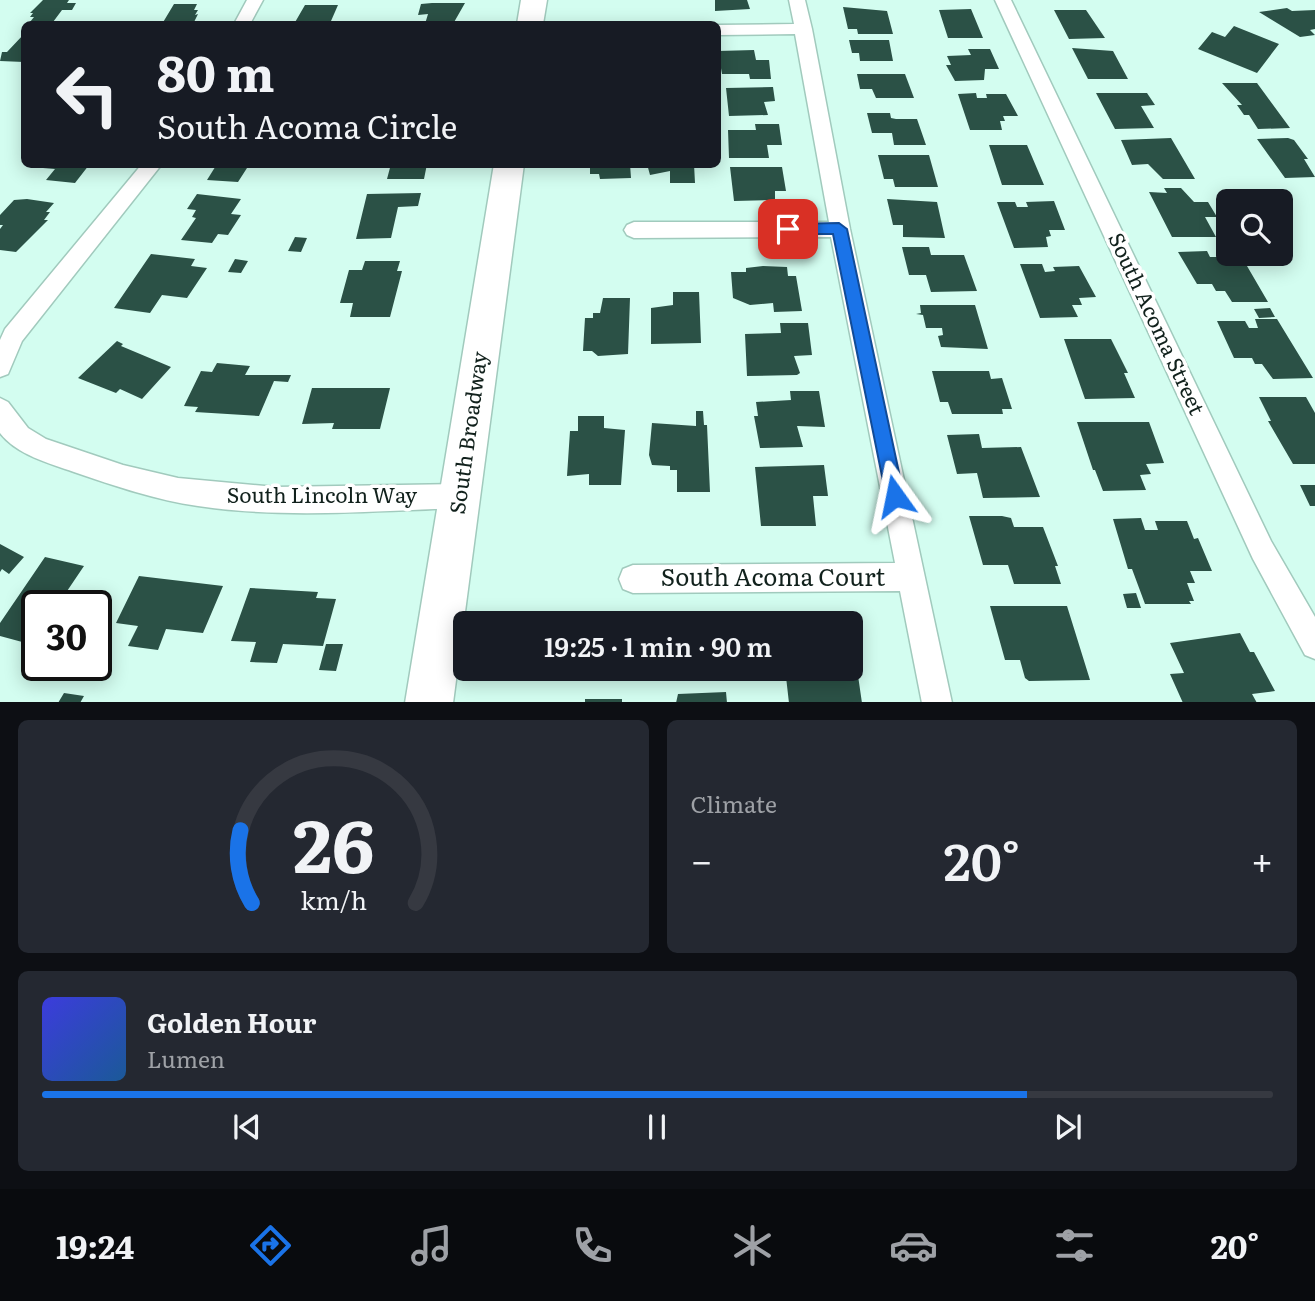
<!DOCTYPE html>
<meta charset="utf-8">
<style>
body{margin:0;font-family:Literata,serif;background:#242831;color:#f1f3f6;height:100vh;display:flex;flex-direction:column;font-size:26px;white-space:nowrap}
*{box-sizing:border-box;margin:0}
p{font-size:23px;color:#9ea1a6}
.icon{flex:none;width:38px;height:38px;fill:none;stroke:currentColor;stroke-width:2;stroke-linecap:round;stroke-linejoin:round}
.map{position:relative;height:702px;overflow:hidden}
.sheet{display:flex;flex-direction:column;gap:18px;padding:18px;background:#0d0f14;flex:1}
.sheet>*{flex:none}
.hud{position:absolute;left:21px;top:21px;width:700px;height:147px;border-radius:10px;box-shadow:0 4px 18px #0003;background:#171b24;color:#f1f3f6;overflow:hidden}
.fabs{position:absolute;left:1216px;top:189px;display:grid;gap:14px}
.fabs a{display:grid;place-items:center;width:77px;height:77px;border-radius:10px;background:#171b24;box-shadow:0 4px 18px #0003;font-size:35px}
.speed{position:absolute;left:21px;top:590px;display:flex;gap:14px;font-size:35px;font-weight:700;text-align:center}
.speed>*{display:grid;place-content:center;width:91px;height:91px;border-radius:50%;background:#171b24;box-shadow:0 4px 18px #0003;line-height:1}
.speed .limit{border:4px solid #111;border-radius:10px;background:#fff;color:#111}
.pin{position:absolute;display:grid;place-items:center;width:60px;height:60px;color:#fff;margin:-30px;border-radius:14px;box-shadow:0 4px 10px #0006}
.me{position:absolute;width:77px;margin:-38px;rotate:348deg;stroke-linejoin:round;filter:drop-shadow(0 0 5px #0008)}
.turn{display:flex;align-items:center;gap:24px;height:147px;padding:0 21px;font-size:32px}
.turn .icon{width:91px;height:91px;stroke-width:2.5}
.turn b{display:block;font-size:49px;line-height:60px}
.big{font-size:52px;font-weight:600;line-height:1.1}
.sheet .widget{flex:1;display:flex;flex-direction:column;justify-content:center;gap:10px;min-width:0;padding:0 24px;border-radius:10px;background:#242831}
.sheet .dial{align-items:center;gap:0}
.dial svg{height:182px;overflow:visible;fill:none;stroke:#363941;stroke-width:7;stroke-linecap:round;text-anchor:middle}
.dial text{fill:#f1f3f6;stroke:none}
.song{display:flex;align-items:center;gap:21px}
.cover{width:84px;height:84px;border-radius:10px;background:linear-gradient(135deg,hsl(240 70% 55%),hsl(210 70% 35%))}
.played{height:7px;border-radius:4px;background:linear-gradient(90deg,#1a73e8 80%,#363941 80%)}
.keys{display:flex;justify-content:space-around;direction:ltr}
.heat{display:flex;justify-content:space-between;align-items:center;font-size:38px;direction:ltr}
.sheet .tiles{flex:1;display:grid;gap:18px;grid-template-columns:1fr 1fr}
.widget:last-child{grid-column:span 2}
.trip{position:absolute;left:453px;top:611px;width:410px;height:70px;border-radius:10px;background:#171b24;box-shadow:0 4px 18px #0003;font-weight:600;line-height:70px;text-align:center}
.tab-bar{display:flex;height:112px;justify-content:space-around;align-items:center;background:#090b0e;color:#9ea1a6}
.tab-bar .icon{width:49px;height:49px}
.tab-bar .on{color:#1a73e8}
.tab-bar b{font-size:32px;color:#f1f3f6}
.map>svg:first-child{display:block}
.building{fill:#2b5146}
.lines{fill:none;stroke-linecap:round;stroke-linejoin:round}
.minor-casing{stroke:#a1cabd;stroke-width:3}
.primary-casing{stroke:#a1cabd;stroke-width:3}
.minor{fill:#fff;fill-rule:evenodd}
.primary{fill:#fff;fill-rule:evenodd}
.route{fill:#1a73e8;stroke:#114b97;stroke-width:2}
.labels{text-anchor:middle;stroke-width:7;stroke-linejoin:round;paint-order:stroke}
.street-label{font-size:21px;fill:#11211c;stroke:#fff}
.near-street-label{font-size:24px;fill:#11211c;stroke:#fff}
</style>
<div class="map">
<svg width="1315" height="703" viewBox="0 0 1315 703">
<rect width="100%" height="100%" fill="#d3fdf0"/>
<path class="building" d="M43,0H69L67,3H76L72,10H62L53,22H30L34,17H30L33,13H30Z
M715,0H747L750,9L715,11Z
M432,3H465L453,24H425L428,14L418,15L421,4Z
M174,4H197L194,10H198L195,15L198,14L193,24H162Z
M305,5H338L331,21L294,24Z
M843,7L887,11L893,34H858L857,29H848Z
M1287,8L1292,11L1315,10V29L1310,30L1315,35L1300,37L1259,12Z
M971,9L983,38H948L939,10Z
M1054,10H1086L1105,38L1069,39Z
M1234,26L1279,44L1257,73L1198,49L1212,32L1225,37Z
M24,34V62L0,61L2,52H7Z
M849,40H889L893,61H860L859,53H852Z
M1072,48L1113,51L1128,79H1088Z
M968,49H990L999,69H985L984,80L955,81L946,65H951L947,56L971,55Z
M754,50L756,60H769L771,79H750L749,74H722L718,51Z
M857,74H905L914,98H876L872,89H860Z
M1222,83H1257L1290,128L1258,129L1249,115H1244L1237,105H1242Z
M773,87L775,101L764,102L768,115L729,116L726,88Z
M976,93L977,98H987L986,94H1006L1018,116H1003L1005,121H1000L1002,130H970L958,94Z
M1096,93H1147L1155,105L1141,106L1154,128L1115,129Z
M867,113H890L891,118L896,119H917L926,145H894L892,133H872Z
M755,124H779L782,145H767L769,158H729L728,130H756Z
M1171,138L1195,179H1163L1148,164L1132,165L1121,140Z
M1288,138L1294,140L1308,159H1304L1315,177L1285,178L1257,139Z
M989,145H1027L1044,185H1002Z
M878,155H929L938,187H895L893,179H884Z
M46,164H87L89,165L75,183L46,180L55,169L43,168Z
M217,164H259L257,168H247L238,182L207,180Z
M391,164H427L424,179H387Z
M590,164H630L631,178L600,179L599,174H590Z
M647,164H694L695,183H670V171L650,175Z
M730,167H782L786,191H775V200L734,201Z
M1164,188H1181L1194,202H1208L1217,217H1205L1216,237H1172L1149,192L1167,193Z
M421,193L418,206L398,207L391,238L356,239L367,194Z
M197,194L241,199L231,214L241,215L228,235L218,234L212,243L181,240L196,218L192,217L196,210L187,209Z
M27,199L54,203L46,212H50L44,220H48L16,252L0,250V229L3,225H0V215L14,200Z
M887,199L937,202L945,238L903,237V225H893Z
M1054,201L1065,230H1049L1051,236L1046,237L1048,247L1014,248L997,202H1015L1017,207H1028L1026,202Z
M295,237L307,238L301,252L288,251Z
M902,247H929L931,255H964L977,291L931,292L926,275H909Z
M1207,251L1210,257H1222L1219,252L1240,254L1268,302H1232L1225,291H1216L1212,284H1197L1178,252Z
M151,254L195,259L191,266L207,268L187,298L162,295L150,313L114,308Z
M235,259L248,261L241,273L228,272Z
M365,261H400L397,271H402L390,317H350L353,303H340L349,270H362Z
M1020,264H1042L1045,272L1055,271L1053,267L1079,266L1096,297L1079,298L1082,305H1072L1078,317L1040,318Z
M763,266L787,267L788,276H796L802,311L774,312L773,303L750,305L733,298L731,272H746V268Z
M673,292H699L701,343L651,344V308L673,305Z
M603,298H630L628,354L598,356L592,351H583L585,318H593V313H600Z
M920,305H975L988,349L941,347L938,336L943,335L942,328H926L923,315L916,314L921,313Z
M1270,308L1275,317L1259,318L1254,309Z
M1255,319H1277L1313,378L1273,379L1262,364H1255L1252,358H1234L1217,321H1245L1249,328H1258Z
M780,323H808L812,355L794,356L800,373L797,375L747,376L745,334L781,333Z
M1064,339H1111L1128,373H1124L1135,398L1085,399Z
M117,341L123,344L121,346L171,367L142,399L120,389L116,393L78,378Z
M217,363L250,366L245,375H291L288,382L274,381L259,416L195,412L198,407L184,406L201,371L212,372Z
M932,371H989L991,379L1002,378L1012,409H1002L1003,414H952L948,402H940Z
M312,388H390L380,429H332L334,423L302,424Z
M790,391H819L825,427L797,426L803,447L760,448L754,416H758L756,402L791,400Z
M1259,397H1306L1315,413V464H1293L1268,421H1271Z
M696,411H703L704,425H707L710,492H677V470H670V466L652,465L649,455L652,423L696,426Z
M578,416H604V428L625,430L621,485H589V474L567,476L570,431H578Z
M1077,422H1149L1164,463L1146,464L1151,474L1140,475L1146,490L1103,491L1095,470H1093Z
M979,434L982,448L1021,447L1040,497L983,498L977,473L957,474L947,435Z
M824,465L828,496H813L816,526H761L755,467Z
M1300,485H1315V506H1310Z
M969,516H1002L1011,518L1014,527H1043L1058,566H1055L1061,584H1014L1008,565H983Z
M1141,518L1145,530H1158L1155,521H1187L1194,539L1198,538L1212,571H1190L1195,583H1187L1194,601H1189L1191,604H1145L1132,569H1128L1113,519Z
M0,544L24,557L9,574L2,569L0,572Z
M45,557L84,566L61,600L77,606H37V646L0,636V623Z
M139,576L223,586L203,633L166,629L158,650L128,646L138,626L116,623Z
M250,588L318,592L316,598L336,599L323,646L283,644L277,663L250,662L256,642L231,641Z
M1136,593L1141,608H1127L1123,594Z
M990,606H1067L1090,680L1029,681L1025,678L1020,660H1005Z
M1240,633L1250,652H1254L1275,691L1252,694L1257,703H1183L1170,674L1184,673L1170,643Z
M326,644H343L336,671L319,670Z
M850,655H855L862,703H789L785,668H850Z
M726,692L727,703H676L678,694Z
M64,693L84,696L80,703H58Z
M585,699H622V703H585Z"/>
<g class="lines">
<defs>
<path id="minor" d="M247,0H263L250,24H234Z
M789,0H805L812,29L850,229L952,703H922L900,591L633,593L623,589L619,579L623,569L633,565L895,563L831,237L634,238L627,235L624,230L627,225L634,222H829L795,34L718,35V25L794,24Z
M995,0H1011L1271,541L1315,617V659L1305,655L1253,559Z
M142,164H162L22,341L8,374L0,377V340L5,329Z
M0,398L8,402L28,428L46,439L123,465L178,478L276,487L460,484L469,487L473,496L469,505L460,508C373,511 284,519 198,506C156,500 115,486 74,472C49,463 17,455 0,433Z"/>
<path id="primary" d="M521,0H547L543,24H517Z
M494,164H524L453,703H405Z"/>
</defs>
<use href="#minor" class="minor-casing"/>
<use href="#primary" class="primary-casing"/>
<use href="#minor" class="minor"/>
<use href="#primary" class="primary"/>
</g>
<path class="route" d="M839,223L847,229L904,496L902,503L895,505L889,503L886,496L833,234H788L781,229L788,224Z"/>
<g class="labels">
<g class="street-label">
<text transform="translate(1156 324) rotate(65)" y="7">South Acoma Street</text>
<text transform="translate(469 433) rotate(-82)" y="7">South Broadway</text>
<text x="322" y="503">South Lincoln Way</text>
</g>
<g class="near-street-label">
<text x="773" y="586">South Acoma Court</text>
</g>
</g>
</svg>
<div class="fabs">
<a><svg class="icon" aria-label="search" viewBox="0 0 24 24"><circle cx="10" cy="10" r="6"/><path d="M15 15l6 6"/></svg></a>
</div>
<div class="speed"><div class="limit">30</div></div>
<div class="pin" style="left:788px;top:229px;background:#d93025"><svg class="icon" aria-label="arrive" viewBox="0 0 24 24"><path d="M6 21V4h12l-3 4 3 4H6"/></svg></div>
<svg class="me" style="left:895px;top:496px" viewBox="-20 -20 40 40"><path d="M0-17L14 15 0 8-14 15z" fill="#1a73e8" stroke="#fff" stroke-width="4"/></svg>
<div class="trip">19:25 · 1 min · 90 m</div>
<div class="hud">
<div class="turn"><svg class="icon" aria-label="left" viewBox="0 0 24 24"><path d="M17 20v-9H6M10 6l-5 5 5 5"/></svg><div><b>80 m</b>South Acoma Circle</div></div>
</div>
</div>
<section class="sheet">
<div class="tiles">
<div class="widget dial"><svg viewBox="0 0 100 80">
<path d="M14 69A42 42 0 1 1 86 69"/>
<path d="M14 69A42 42 0 0 1 9 37" stroke="#1a73e8"/>
<text x="50" y="56" font-size="32" font-weight="700">26</text>
<text x="50" y="72" font-size="11">km/h</text>
</svg></div>
<div class="widget"><p>Climate</p>
<div class="heat"><a>−</a><b class="big">20°</b><a>+</a></div>
</div>
<div class="widget">
<div class="song"><i class="cover"></i><div><b>Golden Hour</b><p>Lumen</p></div></div>
<div class="played"></div>
<div class="keys"><svg class="icon" aria-label="previous" viewBox="0 0 24 24"><path d="M18 5L8 12l10 7zM5 5v14"/></svg><svg class="icon" aria-label="pause" viewBox="0 0 24 24"><path d="M8 5v14M16 5v14"/></svg><svg class="icon" aria-label="next" viewBox="0 0 24 24"><path d="M6 5l10 7-10 7zM19 5v14"/></svg></div>
</div>
</div>
</section>
<nav class="tab-bar">
<b>19:24</b>
<svg class="icon on" aria-label="directions" viewBox="0 0 24 24"><path d="M12 3l9 9-9 9-9-9zM9 14v-3h6M13 9l2 2-2 2"/></svg>
<svg class="icon" aria-label="music" viewBox="0 0 24 24"><path d="M9 18V5l10-2v13"/><circle cx="6" cy="18" r="3"/><circle cx="16" cy="16" r="3"/></svg>
<svg class="icon" aria-label="phone" viewBox="0 0 24 24"><path d="M5 4h4l2 5-3 2q2 4 5 5l2-3 5 2v4C11 20 4 13 5 4z"/></svg>
<svg class="icon" aria-label="climate" viewBox="0 0 24 24"><path d="M12 3v18M4 7l16 10M4 17L20 7"/></svg>
<svg class="icon" aria-label="car" viewBox="0 0 24 24"><path d="M5 17H2v-5l4-1 3-4h7l3 4 3 1v5h-3M9 17h6M6 11h13"/><circle cx="7" cy="17" r="2"/><circle cx="17" cy="17" r="2"/></svg>
<svg class="icon" aria-label="filters" viewBox="0 0 24 24"><path d="M4 7h16M4 17h16"/><circle cx="9" cy="7" r="2"/><circle cx="15" cy="17" r="2"/></svg>
<b>20°</b>
</nav>
